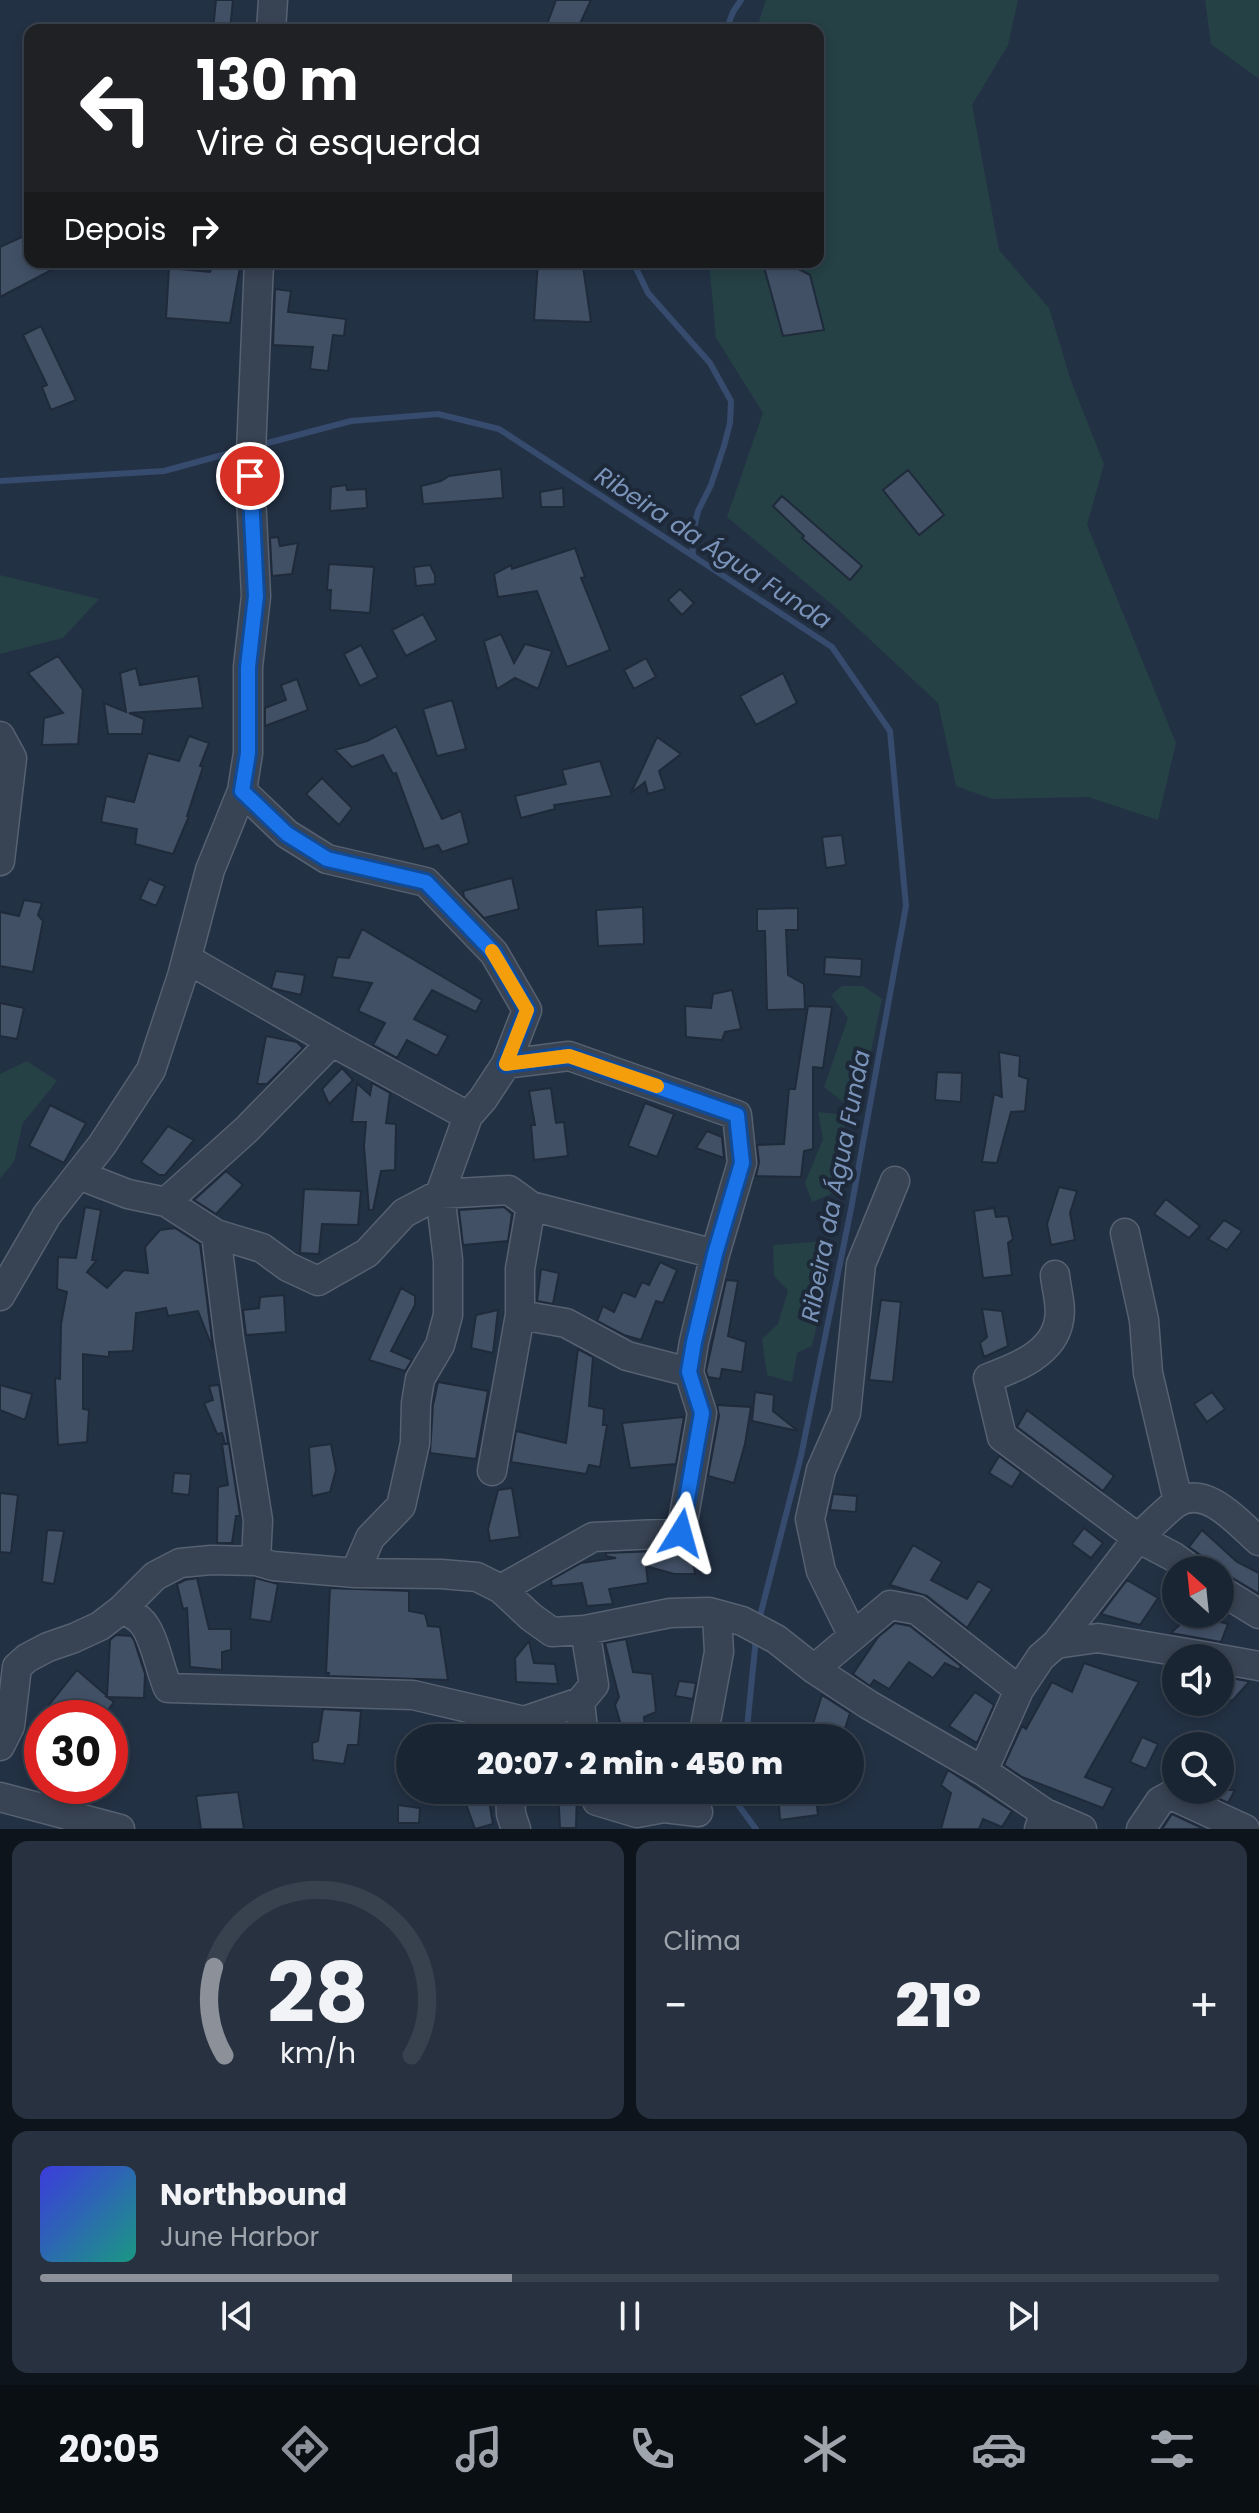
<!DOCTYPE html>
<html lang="pt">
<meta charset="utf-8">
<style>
body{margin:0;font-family:Poppins,sans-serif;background:#27313f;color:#f1f3f6;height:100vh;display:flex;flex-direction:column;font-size:30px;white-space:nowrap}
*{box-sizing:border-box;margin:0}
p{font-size:26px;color:#9fa5ac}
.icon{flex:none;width:44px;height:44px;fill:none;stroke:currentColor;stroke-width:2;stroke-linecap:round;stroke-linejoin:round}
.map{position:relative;height:1829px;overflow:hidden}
.details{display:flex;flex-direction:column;gap:12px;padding:12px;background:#0e141c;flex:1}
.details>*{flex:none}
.top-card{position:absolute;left:24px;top:24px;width:800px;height:244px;border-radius:16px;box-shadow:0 4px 12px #0003,0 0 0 2px #38424e;background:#202124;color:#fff;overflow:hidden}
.needle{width:52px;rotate:333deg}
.buttons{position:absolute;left:1162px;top:1556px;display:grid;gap:16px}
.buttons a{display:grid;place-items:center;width:72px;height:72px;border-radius:50%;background:#1a2533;box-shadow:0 4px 12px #0003,0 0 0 2px #38424e;font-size:40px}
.speed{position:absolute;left:24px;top:1700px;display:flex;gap:16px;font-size:40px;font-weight:700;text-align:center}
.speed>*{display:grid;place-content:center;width:104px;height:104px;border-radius:50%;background:#1a2533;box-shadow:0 4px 12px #0003,0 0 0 2px #38424e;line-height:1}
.speed .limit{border:12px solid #d22;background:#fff;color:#111}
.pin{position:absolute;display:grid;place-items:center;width:68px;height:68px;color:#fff;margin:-34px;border:4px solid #fff;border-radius:50%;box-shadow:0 2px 8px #0007}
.me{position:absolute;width:88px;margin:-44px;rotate:8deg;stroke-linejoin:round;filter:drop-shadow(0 0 6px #0008)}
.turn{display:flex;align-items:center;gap:28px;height:168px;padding:0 40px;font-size:36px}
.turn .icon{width:104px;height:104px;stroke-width:2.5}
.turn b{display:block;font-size:56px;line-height:68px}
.then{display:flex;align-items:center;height:76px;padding:0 40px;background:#0003;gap:16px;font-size:30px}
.big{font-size:60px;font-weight:800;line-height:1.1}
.details .widget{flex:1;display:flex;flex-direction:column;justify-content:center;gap:12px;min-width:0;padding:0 28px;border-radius:16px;background:#27313f}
.details .dial{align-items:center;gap:0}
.dial svg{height:208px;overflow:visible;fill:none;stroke:#38424e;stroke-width:7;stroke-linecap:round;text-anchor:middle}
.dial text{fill:#f1f3f6;stroke:none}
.song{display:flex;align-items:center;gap:24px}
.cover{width:96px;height:96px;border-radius:12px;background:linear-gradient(135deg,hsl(240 70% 55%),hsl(170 70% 35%))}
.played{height:8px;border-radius:4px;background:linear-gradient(90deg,#8c9099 40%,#38424e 40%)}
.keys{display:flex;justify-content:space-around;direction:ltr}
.heat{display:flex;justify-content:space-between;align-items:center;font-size:44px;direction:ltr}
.details .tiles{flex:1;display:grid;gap:12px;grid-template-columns:1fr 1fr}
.widget:last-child{grid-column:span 2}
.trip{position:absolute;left:396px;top:1724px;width:468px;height:80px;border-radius:40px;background:#1a2533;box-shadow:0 4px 12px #0003,0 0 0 2px #38424e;font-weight:800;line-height:80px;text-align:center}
.menu{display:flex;height:128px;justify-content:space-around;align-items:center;background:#0a0f14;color:#9fa5ac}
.menu .icon{width:56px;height:56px}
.menu .on{color:#8c9099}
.menu b{font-size:36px;color:#f1f3f6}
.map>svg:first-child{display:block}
.green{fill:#254145}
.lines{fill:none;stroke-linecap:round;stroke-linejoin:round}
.stream{stroke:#364b6d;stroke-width:6}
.building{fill:#425066;stroke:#1f2a3b;stroke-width:2}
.minor-casing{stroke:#566171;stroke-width:31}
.minor{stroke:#384353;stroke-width:28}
.route-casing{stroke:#114b97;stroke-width:20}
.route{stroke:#1a73e8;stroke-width:14}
.slow{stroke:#f59e0b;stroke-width:14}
.labels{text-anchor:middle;stroke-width:8;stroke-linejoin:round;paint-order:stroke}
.water-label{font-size:24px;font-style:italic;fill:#7a93b8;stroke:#1d2839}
</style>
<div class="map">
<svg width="1259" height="1829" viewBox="0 0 1259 1829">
<rect width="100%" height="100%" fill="#233144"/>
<path class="green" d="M766,0H1018L1008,45L972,105L999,250L1049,308L1071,381L1104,464L1087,525L1176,743L1158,820L1088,797L992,799L956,786L938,703L835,607L727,517L763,413L716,338L709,262H818V30H756Z
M1205,0H1259V79L1211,44Z
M0,575L99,599L63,638L0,654Z
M842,986H863L882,999L860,1104L848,1106L824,1087L848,1018L831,995Z
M27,1061L57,1081L23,1123L14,1162L0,1179V1074Z
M818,1112L846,1115L838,1173L831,1194L812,1202L805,1183L823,1139Z
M826,1241L832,1261L812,1346L797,1353L792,1382L767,1375L762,1339L778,1324L788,1290L774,1276L773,1245Z"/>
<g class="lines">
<path class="stream" d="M726,30L733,12L741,0
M633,262L648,293L710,363L731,401L730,423L724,446L711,485L698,511L692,537L693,556
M260,445L351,421L438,414L499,429L832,647L890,731L906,906L851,1209L801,1456L759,1620
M0,481L164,471L241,450
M746,1738L756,1638
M740,1790L739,1806L756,1829"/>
</g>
<path class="building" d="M216,0H233L230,30H213Z
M556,0H591L577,30H545Z
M24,236L30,249V262H67L0,297V247Z
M220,262H241L230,323L166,318L169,268L210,272L213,265H220Z
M538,262L583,266L591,322L534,320Z
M791,265L810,275L824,330L783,336L764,267Z
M275,289L291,291L288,312L346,319L344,336L333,335L328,371L310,369L313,347L273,345Z
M41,326L76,400L51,410L42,387L47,385L23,335Z
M501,469L503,498L423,504L421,486L441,481L449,476Z
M908,470L944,515L919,535L883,490Z
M346,485L347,490L366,489L367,508L330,511L331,487Z
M563,488L564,507H541L540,492Z
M782,496L862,566L850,580L802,538L804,536L773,506Z
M278,537L280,546L298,543L292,574L272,576L270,538Z
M575,548L585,577L581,578L610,650L567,667L537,591L498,597L494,574L511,565L512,569Z
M329,564L374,567L370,613L330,610L331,590H327Z
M430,565L435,575V584L416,586L414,567Z
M680,589L694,603L682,615L668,600Z
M423,614L437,640L406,656L392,630Z
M501,634L514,663L525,644L552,651L538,689L515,678L497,689L484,641Z
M361,645L378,677L360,686L344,654Z
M58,656L83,690L78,744L42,745L44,718L63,713L28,673Z
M646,658L656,677L634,689L624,670Z
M136,668L140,685L198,676L203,708L129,713L144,719L142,734H108L104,703L126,712L120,673Z
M783,673L797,703L756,725L740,696Z
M297,679L308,710L265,726V708L286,700L281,685Z
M452,700L466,749L437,756L423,709Z
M396,726L442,819L461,811L469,843L442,852L438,845L424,849L396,773L393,774L383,755L352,767L335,750L367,741Z
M189,736L209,743L200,766L203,767L187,816H189L173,854L135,844L137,829L101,822L106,796L134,802L148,753L179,761Z
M657,737L681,754L659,771L665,789L648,794L645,782L631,793Z
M600,761L612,796L554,805L555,809L521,818L515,796L566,784L562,770Z
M322,778L352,808L339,825L306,794Z
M842,835L846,865L826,868L822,837Z
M512,878L519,909L484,918L464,897L463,891Z
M149,879L165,886L156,906L140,899Z
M24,900L42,903L38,915L43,921L33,972L0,966V912L19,916Z
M643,907L644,944L598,946L596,910Z
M798,908V930H786L788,975L804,984L805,1009L767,1010L765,931H757V909Z
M362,929L482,1000L476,1012L432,990L414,1019L448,1036L437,1056L407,1040L397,1058L373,1045L385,1023L358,1011L372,983L332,977L337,957L349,958Z
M825,957L862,959L861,977L824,974Z
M276,971L305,975L301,995L271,988Z
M732,990L741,1029L725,1032L722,1040L686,1037L685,1006L711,1008L713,994Z
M0,1003L24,1008L17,1039L0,1036Z
M808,1006L832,1007L823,1068L813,1067V1149L804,1151L801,1177L756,1176L759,1162L757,1145L784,1144L789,1089H795Z
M266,1036L297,1042L303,1048L267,1084H257Z
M999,1052L1020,1056L1019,1076L1028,1079L1025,1111L1011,1112L997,1163L982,1162L994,1094L1002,1097Z
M342,1068L353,1080L329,1104L322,1089Z
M937,1072L962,1073L961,1102L935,1100Z
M357,1083L370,1095L372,1083L390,1093L386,1123L396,1124L395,1170L381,1171L373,1210H369L364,1146L366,1122H352Z
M551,1088L556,1123L564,1122L568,1156L534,1160L531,1125H535L529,1091Z
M645,1103L674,1114L657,1157L628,1146Z
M50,1105L86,1123L64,1163L29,1146Z
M168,1126L194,1140L165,1175H159L141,1162Z
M707,1131L722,1137L724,1158L696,1148Z
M226,1171L243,1185L216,1214L194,1200Z
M1059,1187L1077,1191L1070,1213L1075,1240L1051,1245L1047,1224Z
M304,1189L361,1191L358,1225L322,1224L319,1254L300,1253Z
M1166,1199L1200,1226L1189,1238L1154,1214Z
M85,1207L101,1210L92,1260H97L87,1272L107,1288L124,1270L148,1273L145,1247L160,1230L175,1228L200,1244L213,1349L198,1311L168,1316L166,1308L136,1313L133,1351L109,1352V1357L83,1354V1409L89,1410L87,1442L58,1445L55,1378L60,1379L61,1324L67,1292L57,1289L58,1257L76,1258Z
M504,1207L512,1214L508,1241L463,1245L459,1210Z
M994,1208L996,1217L1008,1216L1013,1239L1008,1243L1012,1275L983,1278L974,1211Z
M1224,1220L1242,1231L1227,1250L1208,1239Z
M660,1262L677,1270L663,1303L656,1301L641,1340L624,1335L597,1321L603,1306L614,1312L623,1292L635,1297L642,1282L649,1285Z
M541,1269L559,1273L553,1304L537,1301Z
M726,1280L738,1281L728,1336L746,1342L742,1372L722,1369L720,1379L708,1377L706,1371Z
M401,1288L415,1296V1305L391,1351L412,1360L405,1371L369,1360Z
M284,1295L286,1332L246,1335L243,1310L259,1308L260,1297Z
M881,1300L901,1302L893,1382L869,1380Z
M982,1309L1002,1311L1008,1346L984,1357L980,1343L987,1337Z
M498,1310L493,1353L471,1348L476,1315Z
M578,1349L593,1357L589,1406L604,1409L603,1425H607L600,1467L589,1465L586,1474L511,1462L516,1431L566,1443Z
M438,1382L488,1391L476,1459L430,1453L433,1405Z
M0,1385L32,1394L25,1420L0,1410Z
M219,1385L228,1443L225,1444L222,1433L217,1434L204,1403L213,1400L209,1386Z
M755,1392L774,1395L773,1411L798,1431L752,1421Z
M1212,1392L1225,1409L1207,1422L1194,1404Z
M717,1405L751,1407L745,1444L734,1483L708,1476L719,1416Z
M1027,1410L1114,1476L1103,1491L1017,1427Z
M684,1417L676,1464L630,1468L622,1423Z
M222,1444H229L240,1516H236L232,1543H217L218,1487L228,1485Z
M331,1444L336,1470L330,1492L312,1496L309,1447Z
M999,1456L1021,1472L1012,1487L989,1473Z
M174,1473L191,1474L189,1495L172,1493Z
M512,1488L520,1537L490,1541L488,1529L498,1490Z
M0,1493L18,1495L11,1553L0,1552Z
M833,1494L857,1496L856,1512L830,1510Z
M1084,1528L1103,1543L1091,1558L1072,1544Z
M47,1530L64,1531L54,1584L42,1582Z
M1202,1530L1237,1562L1259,1573V1594L1229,1576L1220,1573V1570L1208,1568L1203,1557L1189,1547Z
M913,1545L942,1562L931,1580L967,1599L978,1581L992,1589L967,1628L927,1596L890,1585Z
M691,1547L695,1574H674L646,1566L648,1583L609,1589L613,1604L587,1606L582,1583L552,1586L551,1580L581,1563L616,1558L606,1556V1553L682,1550Z
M197,1578L209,1629H231V1650L222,1652V1670L190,1667L187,1608L183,1609L177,1584L185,1580Z
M255,1578L278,1584L271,1622L250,1619Z
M1127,1580L1158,1598L1140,1625L1101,1614Z
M330,1588L409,1591V1611L425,1614L428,1626L440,1627L448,1680L328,1676L329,1673H326Z
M1191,1614L1228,1624L1221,1642L1171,1633Z
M895,1623L910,1626L961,1666L959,1670L945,1663L933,1678L909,1662L889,1689L874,1680L870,1686L853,1674L878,1637Z
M116,1635L131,1636L134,1640L145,1674L144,1698L107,1697L114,1702L102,1718H96L88,1713L82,1718H66L49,1705L77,1670L107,1696L110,1640Z
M626,1639L633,1672L652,1674L656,1712L644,1717L645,1729L639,1738H625L615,1705L619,1697L605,1643Z
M529,1641L534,1663L555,1664L558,1684L516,1682L515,1658Z
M1084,1663L1139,1682L1085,1777L1113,1788L1103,1808L1022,1777L1004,1765L1022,1726L1026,1729L1052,1682L1072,1692Z
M1220,1676L1247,1681L1249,1682L1232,1701L1220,1694Z
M679,1681L696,1683L693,1699L675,1696Z
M975,1692L994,1705L977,1743L949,1726Z
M822,1695L850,1713L842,1738H829L810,1733Z
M323,1709L361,1711L358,1745H348L344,1764L313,1760L312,1743L318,1741Z
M1142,1737L1158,1744L1146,1769L1130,1762Z
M948,1770L1012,1811L1002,1827L983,1819L979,1829H941L951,1793L941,1785Z
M461,1790H487L493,1824L475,1829Z
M558,1790H577L576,1828H560Z
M778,1790H815L818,1815L780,1820Z
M1201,1790H1235L1228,1803Z
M238,1792L244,1829H201L196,1796Z
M398,1805L420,1808L419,1823H398Z
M1172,1814L1204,1829H1162Z"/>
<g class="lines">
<defs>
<path id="minor" d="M271,30L273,0
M0,736L12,758L0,861
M242,791L287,834L327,859L426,882L494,953L527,1010L506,1064L483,1099L468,1116L440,1194L448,1260V1315L440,1345L420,1379L416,1403L415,1443L401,1506L370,1538L355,1573
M332,1042L468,1116
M79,1175L128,1194L166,1202L246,1130L332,1042L187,959
M166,1202L216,1234L262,1248L288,1267L318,1281L367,1253L404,1213L440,1194L509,1190L531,1206L520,1269V1315
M531,1206L715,1254
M1125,1233L1144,1320L1148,1373L1178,1501
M216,1234L229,1339L258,1520L256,1561
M1055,1275C1056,1288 1062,1306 1059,1320C1054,1353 1016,1368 988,1378L1002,1437L1138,1538L1056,1644
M0,1296L47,1215L102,1145L151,1070L182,976L210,870L242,791L248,753V667L256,596L250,476L259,262
M492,1471L520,1315L566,1323L627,1356L689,1372
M1192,1570L1174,1557L1138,1538C1150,1527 1162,1514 1175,1504C1205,1482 1238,1523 1259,1541
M501,1589L593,1537L681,1533L702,1413L689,1372L694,1342L715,1254L742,1163L737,1115L569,1056L506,1064
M1220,1590L1259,1614
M122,1609C128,1612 135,1615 140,1620C154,1632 159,1668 168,1688L413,1695L524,1721L580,1702L594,1685L585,1630
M853,1636L821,1571L810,1519L821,1470L846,1413L861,1264L895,1181
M1220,1659L1259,1666
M814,1669L890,1605L917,1610L1019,1690
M580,1702L584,1738
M703,1738L719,1652L717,1615
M0,1746L10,1726L17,1667L27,1658L48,1647L74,1638L100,1626L122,1609L155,1576L180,1563L211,1560L256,1561L273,1566L355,1573L441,1574L477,1577L501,1589L531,1617L552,1632L585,1630L670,1613L709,1612L742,1621L776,1639L814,1669L869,1705L983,1771L1045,1813L1039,1829
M983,1771L1019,1690L1041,1657L1056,1644L1098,1638L1216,1658
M510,1790L511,1814L516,1829
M594,1790L597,1801L637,1813L664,1808L698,1812
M0,1797L120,1829
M1045,1813L1082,1829
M1141,1829L1160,1801L1171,1795L1245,1829"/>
</defs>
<use href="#minor" class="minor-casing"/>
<use href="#minor" class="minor"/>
</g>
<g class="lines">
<defs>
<path id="route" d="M250,476L256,596L248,667V753L242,791L287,834L327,859L426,882L494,953L527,1010L506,1064L569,1056L737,1115L742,1163L715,1254L694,1342L689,1372L702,1413L681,1533"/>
</defs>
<use href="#route" class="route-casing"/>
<use href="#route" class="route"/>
<path class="slow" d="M492,951L527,1010L506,1064L569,1056L657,1086"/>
</g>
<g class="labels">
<g class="water-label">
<text transform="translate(713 548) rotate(33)" y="8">Ribeira da Água Funda</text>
<text transform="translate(836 1186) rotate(-79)" y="8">Ribeira da Água Funda</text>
</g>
</g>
</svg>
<div class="buttons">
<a><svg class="needle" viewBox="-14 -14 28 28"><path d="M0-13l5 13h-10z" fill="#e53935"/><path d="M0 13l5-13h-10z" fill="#9fa5ac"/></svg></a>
<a><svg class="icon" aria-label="sound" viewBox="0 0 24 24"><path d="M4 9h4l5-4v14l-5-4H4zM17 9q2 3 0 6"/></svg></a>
<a><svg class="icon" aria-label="search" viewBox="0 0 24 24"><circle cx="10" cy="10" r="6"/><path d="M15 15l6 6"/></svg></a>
</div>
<div class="speed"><div class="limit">30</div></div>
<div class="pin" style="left:250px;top:476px;background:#d93025"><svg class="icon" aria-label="arrive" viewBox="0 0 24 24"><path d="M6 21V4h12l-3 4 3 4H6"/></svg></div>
<svg class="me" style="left:681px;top:1533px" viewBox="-20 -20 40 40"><path d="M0-17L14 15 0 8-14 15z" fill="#1a73e8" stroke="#fff" stroke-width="4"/></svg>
<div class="trip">20:07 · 2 min · 450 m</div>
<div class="top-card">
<div class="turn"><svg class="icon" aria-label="left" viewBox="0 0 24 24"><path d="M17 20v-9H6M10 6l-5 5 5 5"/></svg><div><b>130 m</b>Vire à esquerda</div></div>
<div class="then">Depois<svg class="icon" aria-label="right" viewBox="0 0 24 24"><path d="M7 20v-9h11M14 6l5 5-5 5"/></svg></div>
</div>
</div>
<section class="details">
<div class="tiles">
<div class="widget dial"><svg viewBox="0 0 100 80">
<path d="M14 69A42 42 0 1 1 86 69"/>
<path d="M14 69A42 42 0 0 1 10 35" stroke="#8c9099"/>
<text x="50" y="56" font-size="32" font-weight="700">28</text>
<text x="50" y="72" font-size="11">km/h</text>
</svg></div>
<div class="widget"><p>Clima</p>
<div class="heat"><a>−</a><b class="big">21°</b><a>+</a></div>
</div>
<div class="widget">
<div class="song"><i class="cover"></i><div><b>Northbound</b><p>June Harbor</p></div></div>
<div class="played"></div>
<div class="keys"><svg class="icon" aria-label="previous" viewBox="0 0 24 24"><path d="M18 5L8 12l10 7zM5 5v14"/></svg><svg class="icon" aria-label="pause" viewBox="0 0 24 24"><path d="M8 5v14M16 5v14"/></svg><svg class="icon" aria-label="next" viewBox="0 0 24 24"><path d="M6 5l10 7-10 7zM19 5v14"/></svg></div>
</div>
</div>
</section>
<nav class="menu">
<b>20:05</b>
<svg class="icon on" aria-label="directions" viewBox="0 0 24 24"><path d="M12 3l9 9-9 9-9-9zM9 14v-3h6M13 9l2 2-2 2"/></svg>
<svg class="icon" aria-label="music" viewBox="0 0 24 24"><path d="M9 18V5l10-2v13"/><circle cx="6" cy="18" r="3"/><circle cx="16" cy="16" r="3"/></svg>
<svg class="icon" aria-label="phone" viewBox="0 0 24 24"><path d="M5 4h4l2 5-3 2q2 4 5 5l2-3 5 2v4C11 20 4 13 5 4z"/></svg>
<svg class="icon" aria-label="climate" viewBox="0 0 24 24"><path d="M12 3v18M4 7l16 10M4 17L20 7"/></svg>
<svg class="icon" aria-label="car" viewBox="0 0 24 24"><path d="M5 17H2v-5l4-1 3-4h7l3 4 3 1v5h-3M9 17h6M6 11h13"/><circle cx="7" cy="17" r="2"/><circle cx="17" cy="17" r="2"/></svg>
<svg class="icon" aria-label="filters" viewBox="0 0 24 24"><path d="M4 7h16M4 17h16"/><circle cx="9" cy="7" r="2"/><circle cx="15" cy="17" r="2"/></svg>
</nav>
